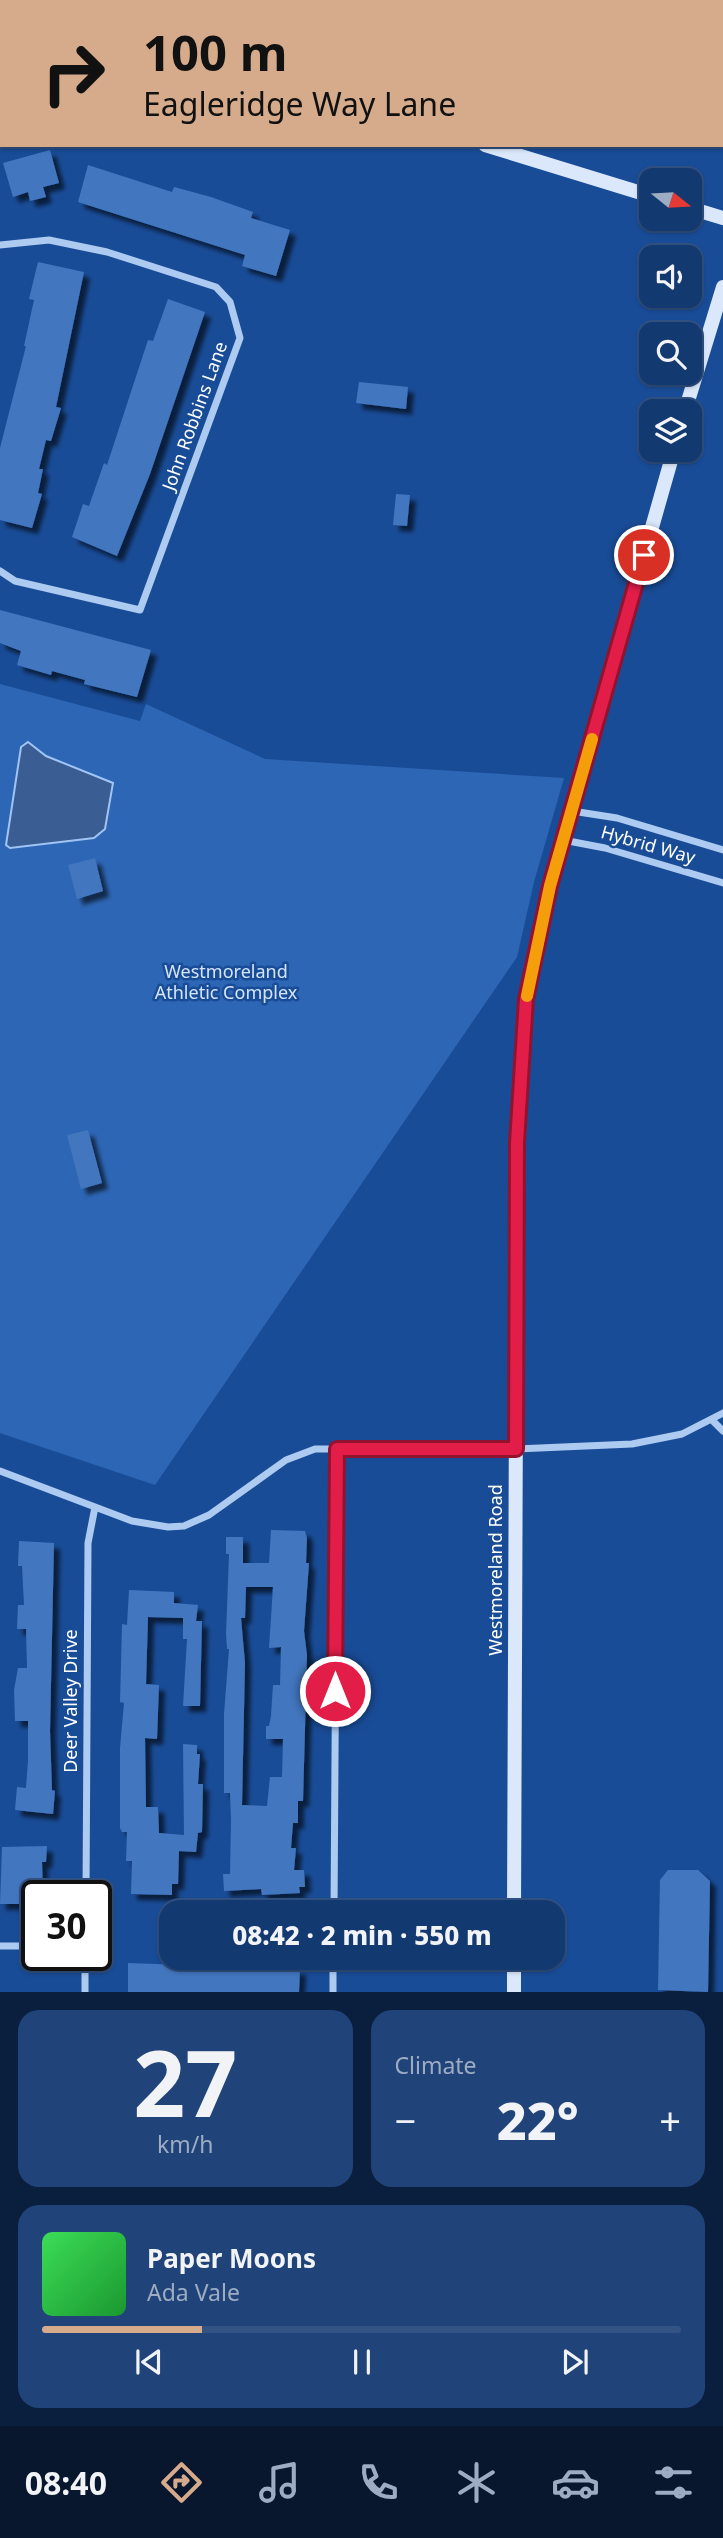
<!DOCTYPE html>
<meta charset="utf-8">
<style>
body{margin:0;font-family:"Noto Sans",sans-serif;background:#204479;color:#f1f3f6;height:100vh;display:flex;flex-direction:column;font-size:26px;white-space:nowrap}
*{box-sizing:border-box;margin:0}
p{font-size:23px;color:#9dacc3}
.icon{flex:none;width:38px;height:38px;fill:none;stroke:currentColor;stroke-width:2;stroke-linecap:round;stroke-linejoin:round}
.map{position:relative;height:1992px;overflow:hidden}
.details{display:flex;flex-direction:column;gap:18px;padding:18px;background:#0a1f3e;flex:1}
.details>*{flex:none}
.banner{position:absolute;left:0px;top:0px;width:724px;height:147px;box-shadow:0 2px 5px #0004,0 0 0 2px #325384;background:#d6ab8b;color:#111;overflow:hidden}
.needle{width:46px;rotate:108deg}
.buttons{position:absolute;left:639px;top:168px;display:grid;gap:14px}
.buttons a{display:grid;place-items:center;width:63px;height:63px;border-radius:14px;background:#133971;box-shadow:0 2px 5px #0004,0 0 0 2px #325384;font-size:35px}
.speed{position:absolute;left:21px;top:1880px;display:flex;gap:14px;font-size:35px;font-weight:700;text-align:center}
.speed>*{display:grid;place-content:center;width:91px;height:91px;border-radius:50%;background:#133971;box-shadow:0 2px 5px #0004,0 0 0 2px #325384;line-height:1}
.speed .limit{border:4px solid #111;border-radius:10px;background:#fff;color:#111}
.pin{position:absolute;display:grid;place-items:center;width:60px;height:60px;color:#fff;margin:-30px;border:4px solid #fff;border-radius:50%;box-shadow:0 2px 7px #0007}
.me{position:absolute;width:77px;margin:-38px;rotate:0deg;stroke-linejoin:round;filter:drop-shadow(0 0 5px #0008)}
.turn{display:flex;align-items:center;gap:24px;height:147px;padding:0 28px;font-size:32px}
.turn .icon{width:91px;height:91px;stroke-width:2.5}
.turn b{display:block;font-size:49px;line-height:60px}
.big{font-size:52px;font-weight:800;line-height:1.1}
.details .widget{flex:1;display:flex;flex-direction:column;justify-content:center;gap:10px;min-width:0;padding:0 24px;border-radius:21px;background:#204479}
.details .dial{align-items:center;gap:0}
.dial b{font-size:91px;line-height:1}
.song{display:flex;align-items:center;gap:21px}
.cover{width:84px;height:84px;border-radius:10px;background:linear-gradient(135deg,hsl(130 70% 55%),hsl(130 70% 35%))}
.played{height:7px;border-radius:4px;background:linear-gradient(90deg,#d6ab8b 25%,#325384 25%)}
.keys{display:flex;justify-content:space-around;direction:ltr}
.heat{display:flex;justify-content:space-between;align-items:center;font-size:38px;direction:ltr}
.details .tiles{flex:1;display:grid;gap:18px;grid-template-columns:1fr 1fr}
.widget:last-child{grid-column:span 2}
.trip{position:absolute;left:159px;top:1900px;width:406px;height:70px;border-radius:21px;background:#133971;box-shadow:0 2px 5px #0004,0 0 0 2px #325384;font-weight:800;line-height:70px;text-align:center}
.menu{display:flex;height:112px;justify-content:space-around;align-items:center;background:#08172d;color:#9dacc3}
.menu .icon{width:49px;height:49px}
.menu .active{color:#d6ab8b}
.menu b{font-size:32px;color:#f1f3f6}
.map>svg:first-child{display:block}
.green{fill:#2d66b5}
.water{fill:#3a5d94;stroke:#a0c4f3;stroke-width:2}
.building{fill:#4276be;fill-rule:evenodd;filter:url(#shadow)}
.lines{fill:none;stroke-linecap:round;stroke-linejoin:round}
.street{stroke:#adcaf1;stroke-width:7}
.secondary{stroke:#dbe8fb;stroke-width:14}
.route-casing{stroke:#92132f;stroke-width:18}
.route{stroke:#e11d48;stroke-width:12}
.slow{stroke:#f59e0b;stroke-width:12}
.labels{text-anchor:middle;stroke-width:5;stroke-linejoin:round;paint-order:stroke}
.street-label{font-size:18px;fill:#fff;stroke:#194c97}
.park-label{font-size:18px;fill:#d4e5fb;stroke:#194c97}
</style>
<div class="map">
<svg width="723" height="1992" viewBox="0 0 723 1992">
<defs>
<filter id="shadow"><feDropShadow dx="6" dy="6" stdDeviation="2" flood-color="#0009"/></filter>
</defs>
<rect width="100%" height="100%" fill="#194c97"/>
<path class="green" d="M0,684L140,721L146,704L265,759L564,778L534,882L517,957L155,1485L0,1433Z"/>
<path class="water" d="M28,742L46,756L113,783L105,829L94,838L10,848L6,845L21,747Z"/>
<path class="building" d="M50,150L59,183L43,187L46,197L30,201L28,192L13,197L3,163Z
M88,165L172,192L174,187L211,197L253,212L251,218L290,230L276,276L242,266L245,255L78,202Z
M38,262L84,272L56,407L61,408L51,441L46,440L39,469H43L38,493L42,494L32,528L0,520V448L26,346H24L34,300L29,299Z
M168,299L205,312L150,474L117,556L72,537L83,504L89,506L104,463L107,465L148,340L153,341Z
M359,382L408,387L406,409L356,403Z
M396,494L410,495L407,526L393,525Z
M0,610L151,650L137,697L84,684L85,680L52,671L51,675L17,665L21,651L0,643Z
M95,858L103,891L77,899L68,865Z
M88,1130L102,1183L81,1189L67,1135Z
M271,1530L305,1531L307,1538L306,1563H309L304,1631L307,1655L303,1801H298V1823H293L291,1848H296L294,1870H304L305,1887H299L300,1893L262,1895L261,1889L224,1891L223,1874H230L231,1820L230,1793H224V1714L229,1649H227L226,1634L229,1554H226V1537H243V1563H269ZM246,1587H273L269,1648L281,1647L280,1685H273L271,1716L269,1726H266V1739H283L282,1777H270L267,1806L242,1805L245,1663L241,1618H245Z
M19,1541L54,1543L50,1731L52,1790L55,1791L53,1814L15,1810L17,1787L26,1788L28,1761V1721H15L14,1690L18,1668H27L26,1629H17L18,1605H24L22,1566H18Z
M129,1590L174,1592V1603L198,1605L196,1621H202L200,1706H183L187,1639H183V1618L148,1617L146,1684L159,1685L157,1739L145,1738L146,1807H158L159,1833L184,1835L183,1744L197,1745V1754H200L198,1784H203L202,1832L198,1833L196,1852L179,1851L178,1884H172V1895L131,1894L132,1861H126L127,1832H122L120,1828V1748L124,1703L120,1702L122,1624L127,1625Z
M47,1846L46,1862H42L43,1895H37V1904H0L2,1847Z
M668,1870H698L710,1881L708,1992L658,1990L660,1880Z
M128,1963L300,1969L299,1992H128Z"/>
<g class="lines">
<path class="street" d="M0,245L49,240L107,252L216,287L230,302L240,338L140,610L15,581L0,571
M572,811L617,818L723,850
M563,840L605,848L723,883
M712,1420L723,1431
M0,1471L132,1521L168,1527L184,1526L209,1515L286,1460L315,1449H516L632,1444L682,1434L723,1413
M86,1895L88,1543L95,1507
M334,1913L337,1449
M0,1946H37
M85,1992V1955
M333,1992V1958"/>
<path class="secondary" d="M8,0L14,2
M485,145L651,196
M690,208L723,218
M685,411L723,287
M514,1913L517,1143L526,999L550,886L674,450
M514,1992V1958"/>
</g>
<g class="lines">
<defs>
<path id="route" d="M335,1691L337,1449H516L517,1143L526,999L550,886L644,555"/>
</defs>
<use href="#route" class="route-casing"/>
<use href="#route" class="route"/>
<path class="slow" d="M527,996L550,886L592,739"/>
</g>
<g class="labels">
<g class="street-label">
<text transform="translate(195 416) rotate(-70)" y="6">John Robbins Lane</text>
<text transform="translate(648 845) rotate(16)" y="6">Hybrid Way</text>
<text transform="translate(496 1570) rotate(-90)" y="6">Westmoreland Road</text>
<text transform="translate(71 1701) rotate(-90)" y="6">Deer Valley Drive</text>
</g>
<g class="park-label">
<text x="226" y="978">Westmoreland<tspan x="226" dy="21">Athletic Complex</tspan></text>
</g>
</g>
</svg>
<div class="buttons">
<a><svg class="needle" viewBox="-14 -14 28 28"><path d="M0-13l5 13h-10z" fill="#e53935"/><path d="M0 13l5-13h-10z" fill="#9dacc3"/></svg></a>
<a><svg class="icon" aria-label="sound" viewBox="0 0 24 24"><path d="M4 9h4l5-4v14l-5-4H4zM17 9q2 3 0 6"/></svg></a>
<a><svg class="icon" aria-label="search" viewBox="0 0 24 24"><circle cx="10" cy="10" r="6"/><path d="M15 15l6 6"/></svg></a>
<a><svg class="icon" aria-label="layers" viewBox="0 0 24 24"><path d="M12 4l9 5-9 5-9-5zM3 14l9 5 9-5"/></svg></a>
</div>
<div class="speed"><div class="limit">30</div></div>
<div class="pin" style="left:644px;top:555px;background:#d93025"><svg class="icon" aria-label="arrive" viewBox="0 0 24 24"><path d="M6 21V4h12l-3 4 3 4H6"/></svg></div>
<svg class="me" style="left:335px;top:1691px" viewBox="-20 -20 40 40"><circle r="17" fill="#e11d48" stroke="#fff" stroke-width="3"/><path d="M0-11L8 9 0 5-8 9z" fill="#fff"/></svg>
<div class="trip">08:42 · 2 min · 550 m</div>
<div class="banner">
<div class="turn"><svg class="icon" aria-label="right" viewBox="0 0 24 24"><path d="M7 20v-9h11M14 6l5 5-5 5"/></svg><div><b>100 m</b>Eagleridge Way Lane</div></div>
</div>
</div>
<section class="details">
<div class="tiles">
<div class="widget dial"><b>27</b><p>km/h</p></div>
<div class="widget"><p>Climate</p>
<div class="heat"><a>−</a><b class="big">22°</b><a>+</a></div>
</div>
<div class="widget">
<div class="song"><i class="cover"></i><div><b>Paper Moons</b><p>Ada Vale</p></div></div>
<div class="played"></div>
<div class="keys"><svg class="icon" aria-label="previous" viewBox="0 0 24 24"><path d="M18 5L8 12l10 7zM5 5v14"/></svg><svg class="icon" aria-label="pause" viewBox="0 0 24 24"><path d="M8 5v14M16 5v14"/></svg><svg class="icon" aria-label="next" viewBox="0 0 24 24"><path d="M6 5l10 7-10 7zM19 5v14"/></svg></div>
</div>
</div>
</section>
<nav class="menu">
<b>08:40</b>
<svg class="icon active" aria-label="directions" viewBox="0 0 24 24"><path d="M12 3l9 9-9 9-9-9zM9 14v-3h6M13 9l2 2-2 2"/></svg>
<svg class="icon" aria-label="music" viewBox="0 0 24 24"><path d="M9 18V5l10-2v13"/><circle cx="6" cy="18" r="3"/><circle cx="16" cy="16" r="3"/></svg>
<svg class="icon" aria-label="phone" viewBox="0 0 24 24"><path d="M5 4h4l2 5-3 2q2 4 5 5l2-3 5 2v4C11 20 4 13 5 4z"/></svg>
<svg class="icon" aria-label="climate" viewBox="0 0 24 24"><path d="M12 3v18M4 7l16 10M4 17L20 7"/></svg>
<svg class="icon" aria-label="car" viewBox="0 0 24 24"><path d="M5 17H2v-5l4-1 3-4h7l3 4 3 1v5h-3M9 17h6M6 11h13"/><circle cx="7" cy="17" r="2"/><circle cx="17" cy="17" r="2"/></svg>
<svg class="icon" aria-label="filters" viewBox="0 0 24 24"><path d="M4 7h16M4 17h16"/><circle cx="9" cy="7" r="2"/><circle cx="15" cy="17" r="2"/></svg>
</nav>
